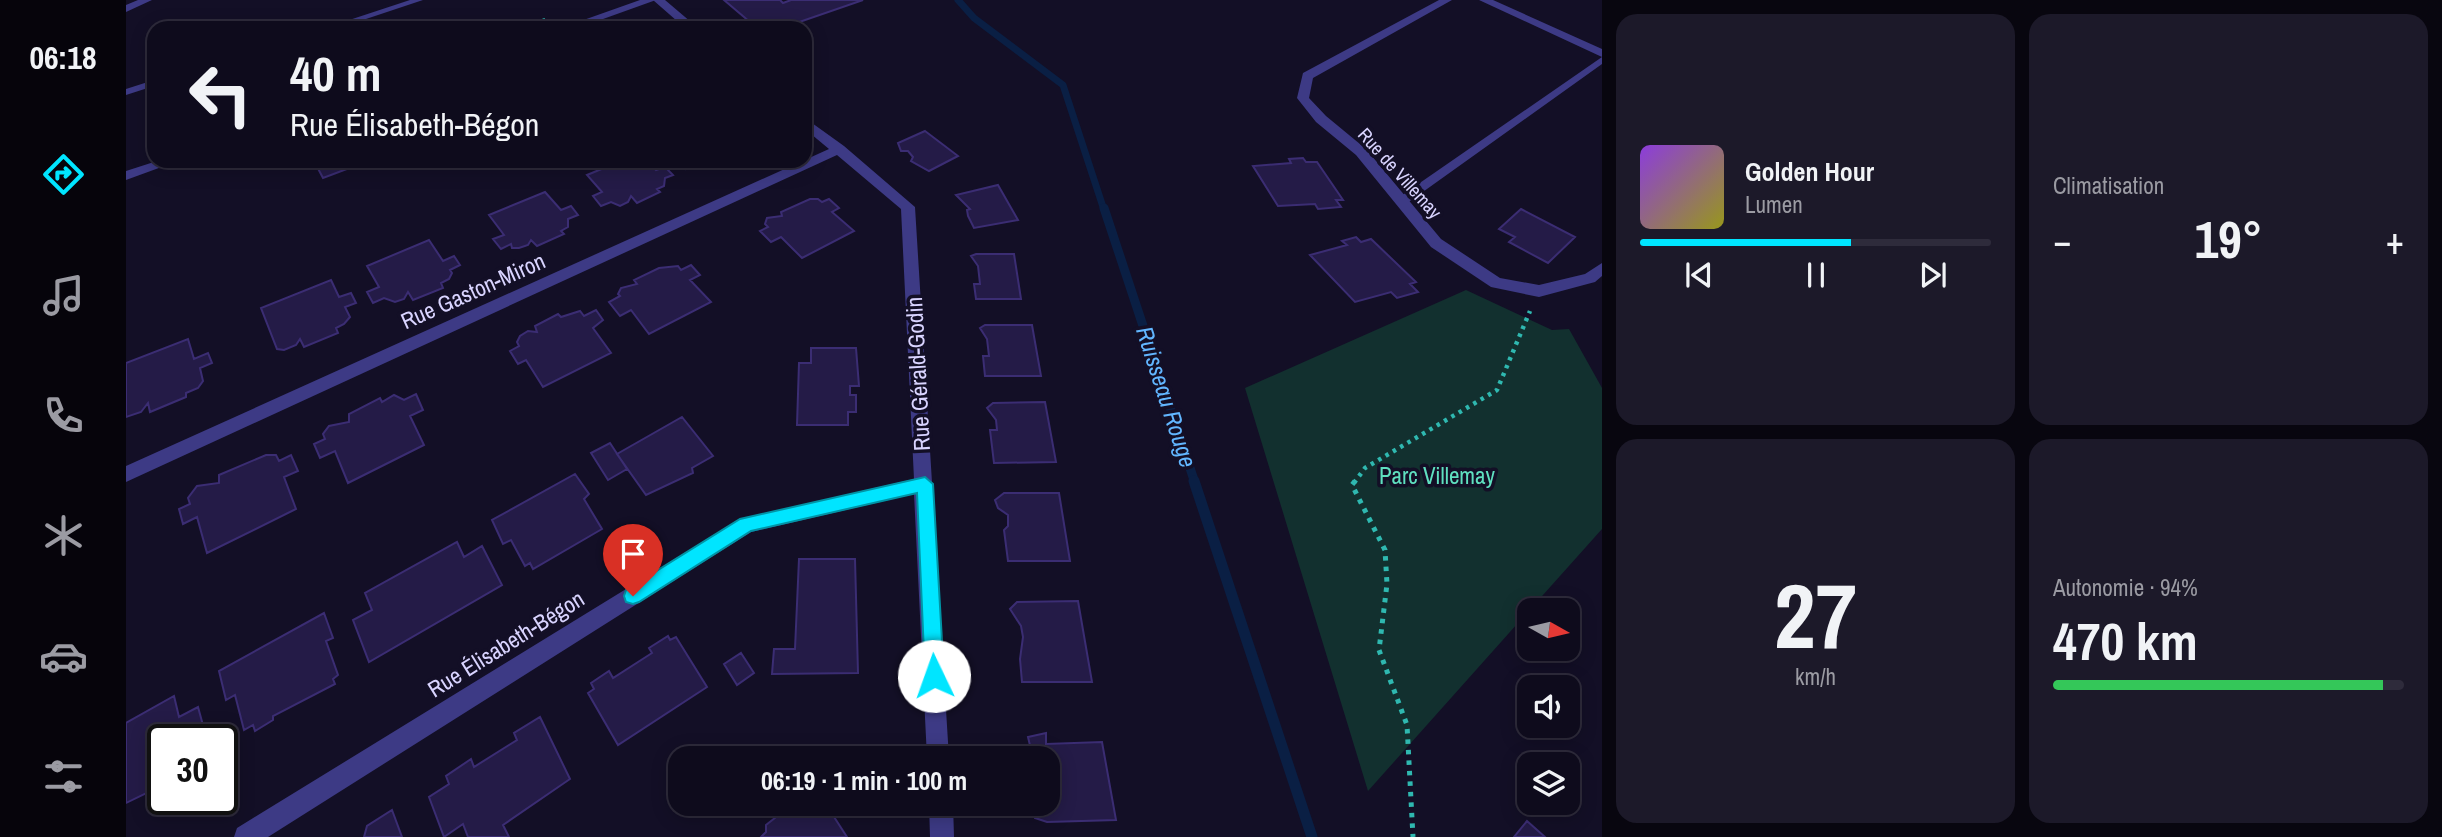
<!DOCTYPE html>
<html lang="fr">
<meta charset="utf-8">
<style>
body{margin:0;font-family:"Archivo Narrow",sans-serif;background:#1c1929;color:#f1f3f6;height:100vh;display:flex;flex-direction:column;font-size:26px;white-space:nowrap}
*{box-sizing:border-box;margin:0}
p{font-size:23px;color:#9b9ba3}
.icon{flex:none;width:38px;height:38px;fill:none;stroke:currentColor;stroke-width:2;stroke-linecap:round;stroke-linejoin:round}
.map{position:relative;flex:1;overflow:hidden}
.sheet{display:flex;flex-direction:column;gap:14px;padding:14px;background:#08060f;width:840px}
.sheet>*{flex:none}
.hud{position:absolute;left:21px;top:21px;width:665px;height:147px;border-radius:21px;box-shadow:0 4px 18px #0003,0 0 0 2px #2e2b3b;background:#0e0b1c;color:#f1f3f6;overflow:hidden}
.needle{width:46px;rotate:98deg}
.fabs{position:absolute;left:1391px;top:598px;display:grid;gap:14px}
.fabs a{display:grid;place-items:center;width:63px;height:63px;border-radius:14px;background:#0e0b1c;box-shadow:0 4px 18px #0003,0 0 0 2px #2e2b3b;font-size:35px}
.speed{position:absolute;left:21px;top:724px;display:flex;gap:14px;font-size:35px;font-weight:700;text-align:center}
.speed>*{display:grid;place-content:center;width:91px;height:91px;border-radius:50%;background:#0e0b1c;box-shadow:0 4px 18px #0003,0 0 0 2px #2e2b3b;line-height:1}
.speed .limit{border:4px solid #111;border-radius:10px;background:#fff;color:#111}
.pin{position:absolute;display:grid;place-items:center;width:60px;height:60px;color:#fff;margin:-72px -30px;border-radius:50% 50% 50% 0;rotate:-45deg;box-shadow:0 0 7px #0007}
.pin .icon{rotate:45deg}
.me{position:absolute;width:77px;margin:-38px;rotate:357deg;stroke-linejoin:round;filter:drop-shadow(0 0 5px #0008)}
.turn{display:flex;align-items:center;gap:24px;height:147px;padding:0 28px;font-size:32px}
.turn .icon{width:91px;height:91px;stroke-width:2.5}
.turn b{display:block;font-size:49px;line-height:60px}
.big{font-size:52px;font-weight:800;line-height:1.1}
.sheet .card{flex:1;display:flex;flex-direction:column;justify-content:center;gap:10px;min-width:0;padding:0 24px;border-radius:21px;background:#1c1929}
.sheet .dial{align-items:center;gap:0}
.dial b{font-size:91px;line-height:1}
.song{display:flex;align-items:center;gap:21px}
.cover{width:84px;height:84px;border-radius:10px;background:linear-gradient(135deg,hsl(270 70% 55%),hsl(60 70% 35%))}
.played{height:7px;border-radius:4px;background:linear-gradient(90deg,#00e5ff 60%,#2e2b3b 60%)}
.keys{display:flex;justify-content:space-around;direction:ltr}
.heat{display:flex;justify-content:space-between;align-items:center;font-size:38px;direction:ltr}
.charge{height:10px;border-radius:5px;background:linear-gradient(90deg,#34c759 94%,#2e2b3b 0)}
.sheet .tiles{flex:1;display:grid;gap:14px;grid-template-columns:repeat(2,1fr)}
.trip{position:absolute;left:542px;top:746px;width:392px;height:70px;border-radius:21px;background:#0e0b1c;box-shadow:0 4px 18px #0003,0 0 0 2px #2e2b3b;font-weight:800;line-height:70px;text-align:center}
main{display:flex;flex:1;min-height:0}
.dock{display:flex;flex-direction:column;width:126px;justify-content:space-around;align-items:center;background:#06040b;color:#9b9ba3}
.dock .icon{width:49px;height:49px}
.dock .current{color:#00e5ff}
.dock b{font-size:32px;color:#f1f3f6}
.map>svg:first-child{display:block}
.green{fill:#12302f}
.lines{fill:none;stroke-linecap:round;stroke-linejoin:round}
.stream-far2{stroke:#0a1f44;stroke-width:7}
.stream-far1{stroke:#0a1f44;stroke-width:9}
.stream{stroke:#0a1f44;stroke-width:11}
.building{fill:#241b47;stroke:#3b2d73;stroke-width:2}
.path-far2{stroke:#2fb8b0;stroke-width:3.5;stroke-dasharray:2.5 3.5;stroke-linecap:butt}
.path-far1{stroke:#2fb8b0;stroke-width:4.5;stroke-dasharray:3.5 5;stroke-linecap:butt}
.path{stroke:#2fb8b0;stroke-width:5;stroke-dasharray:4.5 6;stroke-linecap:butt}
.service{fill:#3d3a85;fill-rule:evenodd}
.minor{fill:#3d3a85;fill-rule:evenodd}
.tertiary{fill:#3d3a85;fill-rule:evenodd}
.route{fill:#00e5ff;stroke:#0095a6;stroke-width:2}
.labels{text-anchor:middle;stroke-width:7;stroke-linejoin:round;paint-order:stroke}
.far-street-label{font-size:19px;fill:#d9d4ff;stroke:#130f26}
.street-label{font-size:23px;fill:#d9d4ff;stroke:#130f26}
.park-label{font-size:23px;fill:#5fe0c0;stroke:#130f26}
.water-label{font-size:24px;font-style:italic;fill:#62b6ff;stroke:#130f26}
</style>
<main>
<nav class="dock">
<b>06:18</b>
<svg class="icon current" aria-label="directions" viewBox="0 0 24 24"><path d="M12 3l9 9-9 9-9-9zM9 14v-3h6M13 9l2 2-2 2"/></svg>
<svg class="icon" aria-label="music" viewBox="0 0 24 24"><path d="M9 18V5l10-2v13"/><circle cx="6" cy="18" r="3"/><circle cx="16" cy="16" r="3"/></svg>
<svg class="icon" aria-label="phone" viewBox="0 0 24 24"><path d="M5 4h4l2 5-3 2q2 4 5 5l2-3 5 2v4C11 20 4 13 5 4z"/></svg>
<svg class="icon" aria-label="climate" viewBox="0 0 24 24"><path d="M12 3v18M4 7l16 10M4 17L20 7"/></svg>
<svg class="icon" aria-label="car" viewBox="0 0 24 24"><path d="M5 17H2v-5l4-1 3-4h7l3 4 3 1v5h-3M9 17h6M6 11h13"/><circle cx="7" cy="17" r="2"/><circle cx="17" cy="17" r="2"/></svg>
<svg class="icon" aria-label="filters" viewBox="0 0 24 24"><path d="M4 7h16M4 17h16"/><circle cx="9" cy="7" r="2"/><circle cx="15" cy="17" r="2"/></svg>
</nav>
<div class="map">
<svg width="1476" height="837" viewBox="0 0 1476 837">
<rect width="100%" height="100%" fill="#130f26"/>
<path class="green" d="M1340,290L1426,330L1443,329L1476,388V529L1242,791L1119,388Z"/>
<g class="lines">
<path class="stream-far2" d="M832,0L848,18L937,85L978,210"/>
<path class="stream-far1" d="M978,208L1069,483"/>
<path class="stream" d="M1068,481L1186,837"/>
</g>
<path class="building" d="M598,0H654L657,3L665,0H737L656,28H631Z
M799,131L832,156L803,171L785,161L787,157L782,151H775L772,143Z
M1177,158L1180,162H1191L1217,200H1210L1215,207L1192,209L1189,204L1152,206L1127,166L1165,163L1163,159Z
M188,161H242L197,178Z
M495,161H521L530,170L539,167L547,175L539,178L538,186L531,189L534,192L511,203L505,196L502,202L494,206L485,202L475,206L467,196L476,192L461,175Z
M552,161H605L593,166L588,161L579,169L569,166L560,169Z
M872,185L892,220L848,228L842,216L841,210L844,209L830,195Z
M419,192L435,210L445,206L452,215L442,219V227L435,231L438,234L411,246L405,240L402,245L393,248H386L385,244L375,249L367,239L378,235L363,215Z
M684,199H692L696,202L703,199L713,208L706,212L728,231L676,258L655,237L645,242L634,231L642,227L639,224L641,218L656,216L655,212Z
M1395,209L1449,237L1422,263L1383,242L1389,237L1373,229Z
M1230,237L1235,242L1245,239L1290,282L1284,284L1292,292L1271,298L1265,292L1229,302L1184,255L1221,245L1216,241Z
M303,240L317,261L328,256L334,265L324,270L326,273L323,279L315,283L317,288L287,300L282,292L278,299L269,302L258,298L247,303L241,292L253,287L241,266Z
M850,254H888L895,299H850L848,284H854L852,266L845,256Z
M565,265L574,275L564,280L585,302L523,334L505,310L494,316L483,302L494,296L492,294L495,288L511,284L508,280L533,268L552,266L555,270Z
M205,280L213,297L225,293L230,303L219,307L224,317L218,324L210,328L212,333L178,347L174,339L170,345L158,350L151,349L135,308Z
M470,310L477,320L467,328L485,353L417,387L400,360L392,364L384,351L393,346L391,342L394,336L402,331L411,332L409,326L432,314L435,317L454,311L458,316Z
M859,325H906L915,376H859L857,356H863L861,339L854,328Z
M62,339L68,359L82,353L86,363L74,368L77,381L72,388L60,393V397L24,412L22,403L15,412L0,417V363Z
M685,348H730L733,386H724V395H730V412H722V425H671L673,363H685Z
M290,394L297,410L284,416L298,445L222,483L209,451L194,458L188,444L199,439L197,434L203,426L223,422V414L254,398L256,402L268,395L278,400Z
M919,402L930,462L868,463L864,430H871L870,420L861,408L867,403Z
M556,417L587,456L566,468L567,473L520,495L491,454Z
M484,443L501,469L482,480L465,453Z
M140,455H150L153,461L165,455L172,471L158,477L170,509L81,553L71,517L57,524L53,509L64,504L62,498L71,486L93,483V475Z
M449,474L463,494L458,499L476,529L407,569L404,563L399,566L385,540L377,544L366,520Z
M878,493H933L944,561H882L878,530L882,526V515L872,508L869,500Z
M331,542L338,557L356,546L376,585L243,662L227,620L246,610L239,593Z
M673,559H729L732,673L646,674L648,649H669Z
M952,601L966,682H896L894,659L897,637L895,626L884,609L891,602Z
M198,613L207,638L200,641L212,675L207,679L209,684L147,716V720L129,731L127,725L118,730L109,695L100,700L93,671Z
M542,636L544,640L550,637L581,687L492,745L462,693L468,689L465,683L483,671L487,678L526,653L523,648Z
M615,653L628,673L611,685L598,664Z
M48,696L53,717L72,707L81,740H37V785L0,803V723Z
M414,717L444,779L377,825L383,837H342L337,824L318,837L303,797L323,784L320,776L345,759L348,767L391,740L388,733Z
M920,733V744L976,742L990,820L921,822L909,818L908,803H922V758H901L900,755L906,754L902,737Z
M668,803H699L721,837H635L640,832V825Z
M266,810L276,837H238L241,826Z
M1401,821L1419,837H1388Z"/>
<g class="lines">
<path class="path-far2" d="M394,28L421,19"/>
<path class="path-far1" d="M1228,483L1239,468L1371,390L1404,311"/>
<path class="path" d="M1229,481L1226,485L1259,550L1261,584L1253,650L1281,725L1287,837"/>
<path class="service" d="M284,0H297L213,28H199Z
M1476,57V64L1280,204H1272V198Z
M28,80V86L0,95V89Z"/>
<path class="minor" d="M12,0H26L0,12V5Z
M527,0H539L572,28H559Z
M1313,0H1326L1187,78L1183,98L1200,116L1240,149L1315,239L1374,278L1413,285L1459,274L1476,263V276L1469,282L1413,297L1365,287L1305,247L1230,155L1190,122L1171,98L1177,73Z
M1353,0H1367L1476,49V57Z
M679,118L718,146L789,207L823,758H801L788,494L625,532L142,837H108L111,828L614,519L788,479L775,209L711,155L0,482V466L703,149L679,129Z
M803,803H827L828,837H804Z"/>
<path class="tertiary" d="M514,0H530L452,28H435Z
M31,161H52L0,180V171Z"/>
</g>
<path class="route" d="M799,477L807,484L818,676L815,683L808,685L801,683L799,676L791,493L625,531L513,602L507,604L500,602L498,596L500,590L614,519Z"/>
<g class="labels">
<g class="far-street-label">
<text transform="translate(1274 173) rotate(48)" y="7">Rue de Villemay</text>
</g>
<g class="street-label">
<text transform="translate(347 291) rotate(-24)" y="8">Rue Gaston-Miron</text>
<text transform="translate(792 374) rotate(-93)" y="8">Rue Gérald-Godin</text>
<text transform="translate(380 644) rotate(-32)" y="8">Rue Élisabeth-Bégon</text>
</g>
<g class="park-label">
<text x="1311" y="484">Parc Villemay</text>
</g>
<g class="water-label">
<text transform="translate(1040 397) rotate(72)" y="8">Ruisseau Rouge</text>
</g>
</g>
</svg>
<div class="fabs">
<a><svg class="needle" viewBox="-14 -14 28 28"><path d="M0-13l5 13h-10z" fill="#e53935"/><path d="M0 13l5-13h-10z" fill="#9b9ba3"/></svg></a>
<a><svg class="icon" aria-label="sound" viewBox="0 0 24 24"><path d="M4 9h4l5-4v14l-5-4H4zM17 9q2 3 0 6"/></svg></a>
<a><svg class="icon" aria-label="layers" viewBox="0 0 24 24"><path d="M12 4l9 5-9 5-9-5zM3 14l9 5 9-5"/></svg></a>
</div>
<div class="speed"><div class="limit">30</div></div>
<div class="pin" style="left:507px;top:596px;background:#d93025"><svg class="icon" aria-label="arrive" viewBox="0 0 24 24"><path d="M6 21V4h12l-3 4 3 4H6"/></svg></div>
<svg class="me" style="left:808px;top:676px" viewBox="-20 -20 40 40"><circle r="19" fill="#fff"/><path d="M0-13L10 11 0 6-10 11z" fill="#00e5ff"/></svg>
<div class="trip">06:19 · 1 min · 100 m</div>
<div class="hud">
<div class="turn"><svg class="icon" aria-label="left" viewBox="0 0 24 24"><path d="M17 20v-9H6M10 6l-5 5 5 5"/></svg><div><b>40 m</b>Rue Élisabeth-Bégon</div></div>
</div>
</div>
<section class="sheet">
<div class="tiles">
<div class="card">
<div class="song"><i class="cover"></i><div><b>Golden Hour</b><p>Lumen</p></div></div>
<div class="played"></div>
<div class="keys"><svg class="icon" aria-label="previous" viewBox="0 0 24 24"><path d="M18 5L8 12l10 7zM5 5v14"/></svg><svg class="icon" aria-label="pause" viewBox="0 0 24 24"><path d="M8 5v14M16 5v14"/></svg><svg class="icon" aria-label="next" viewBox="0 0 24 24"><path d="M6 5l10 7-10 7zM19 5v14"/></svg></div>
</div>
<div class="card"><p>Climatisation</p>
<div class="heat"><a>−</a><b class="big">19°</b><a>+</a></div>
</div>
<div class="card dial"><b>27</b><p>km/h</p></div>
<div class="card"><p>Autonomie · 94%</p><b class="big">470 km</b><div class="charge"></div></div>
</div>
</section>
</main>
